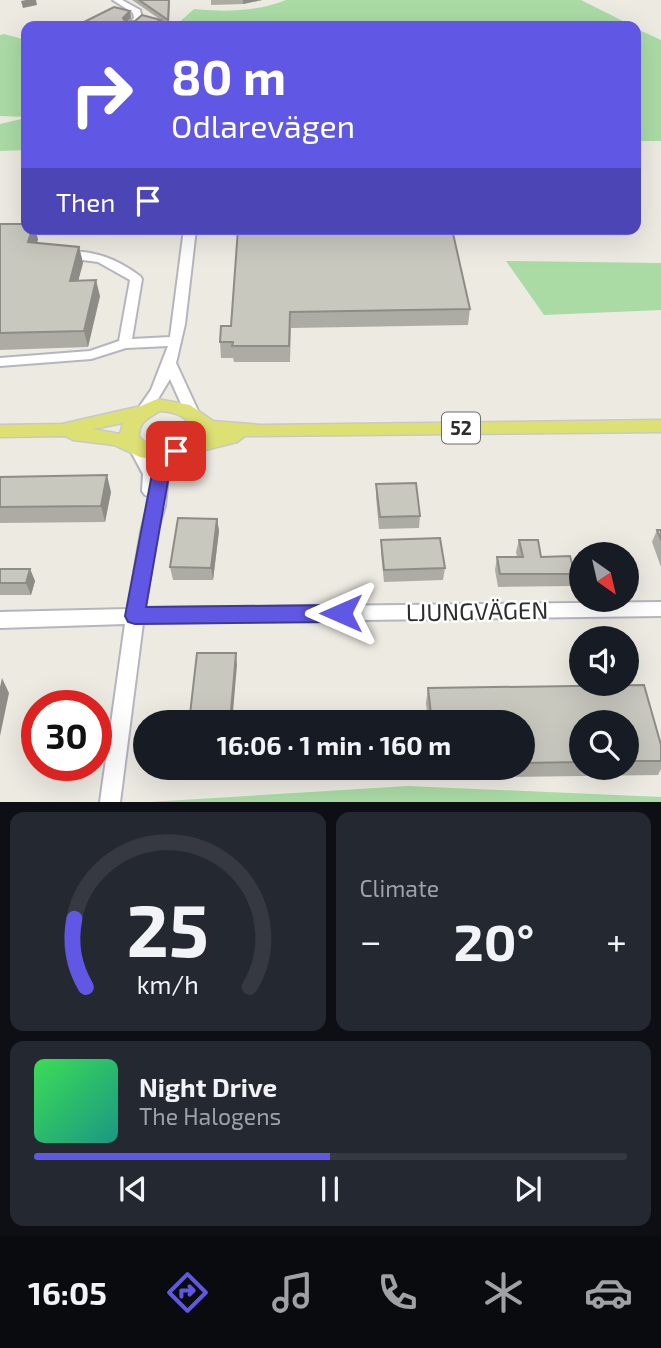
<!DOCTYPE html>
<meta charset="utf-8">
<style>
body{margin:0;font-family:"Exo 2",sans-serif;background:#242831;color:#f1f3f6;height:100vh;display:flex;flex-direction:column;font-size:26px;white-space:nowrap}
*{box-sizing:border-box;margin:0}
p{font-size:23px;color:#9ea1a6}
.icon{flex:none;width:38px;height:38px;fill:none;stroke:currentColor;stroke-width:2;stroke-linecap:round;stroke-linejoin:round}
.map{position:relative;height:802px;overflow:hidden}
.side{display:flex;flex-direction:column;gap:10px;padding:10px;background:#0d0f14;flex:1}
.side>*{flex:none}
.hud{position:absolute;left:21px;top:21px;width:620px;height:214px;border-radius:14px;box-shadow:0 7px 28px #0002;background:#6057e4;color:#fff;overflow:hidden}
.needle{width:46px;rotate:146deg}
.tools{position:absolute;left:569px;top:542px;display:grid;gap:14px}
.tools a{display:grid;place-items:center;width:70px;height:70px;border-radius:50%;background:#171b24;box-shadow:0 7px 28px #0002;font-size:35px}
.speed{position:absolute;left:21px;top:690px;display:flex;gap:14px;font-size:35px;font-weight:700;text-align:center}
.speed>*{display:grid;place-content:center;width:91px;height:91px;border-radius:50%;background:#171b24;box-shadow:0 7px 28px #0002;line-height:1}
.speed .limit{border:10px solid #d22;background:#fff;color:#111}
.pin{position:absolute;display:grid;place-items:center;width:60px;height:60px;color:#fff;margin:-30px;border-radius:14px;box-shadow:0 4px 10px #0006}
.me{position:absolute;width:77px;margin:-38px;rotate:270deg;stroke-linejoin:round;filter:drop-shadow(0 0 5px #0008)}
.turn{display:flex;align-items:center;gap:24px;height:147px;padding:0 35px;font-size:32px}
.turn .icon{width:91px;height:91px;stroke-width:2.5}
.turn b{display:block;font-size:49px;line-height:60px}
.then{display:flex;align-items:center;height:66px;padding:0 35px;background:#0003;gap:14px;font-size:26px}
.big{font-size:52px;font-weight:700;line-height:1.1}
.side .widget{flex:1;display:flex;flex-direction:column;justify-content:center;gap:10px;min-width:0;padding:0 24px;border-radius:14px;background:#242831}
.side .dial{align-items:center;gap:0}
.dial svg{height:182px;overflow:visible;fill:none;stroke:#363941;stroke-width:7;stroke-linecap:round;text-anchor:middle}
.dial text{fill:#f1f3f6;stroke:none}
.song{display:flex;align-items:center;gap:21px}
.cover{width:84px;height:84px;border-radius:10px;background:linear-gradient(135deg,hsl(130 70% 55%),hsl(170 70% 35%))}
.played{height:7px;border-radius:4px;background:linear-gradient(90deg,#6057e4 50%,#363941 50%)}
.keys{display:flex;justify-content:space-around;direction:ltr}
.heat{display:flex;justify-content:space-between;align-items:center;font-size:38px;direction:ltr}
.side .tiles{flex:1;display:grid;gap:10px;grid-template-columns:1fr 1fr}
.widget:last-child{grid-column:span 2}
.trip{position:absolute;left:133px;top:710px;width:402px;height:70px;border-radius:35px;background:#171b24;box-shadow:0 7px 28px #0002;font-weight:700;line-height:70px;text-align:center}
.tabs{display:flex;height:112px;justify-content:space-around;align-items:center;background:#090b0e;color:#9ea1a6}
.tabs .icon{width:49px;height:49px}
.tabs .on{color:#6057e4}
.tabs b{font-size:32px;color:#f1f3f6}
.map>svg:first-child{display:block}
.green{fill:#aadba5}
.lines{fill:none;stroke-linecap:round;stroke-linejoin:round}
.minor-casing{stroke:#b5b5bf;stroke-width:4}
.major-casing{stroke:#c8c8c8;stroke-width:3}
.minor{fill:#fff;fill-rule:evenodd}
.major{fill:#dde073;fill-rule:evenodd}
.wall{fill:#adaca4;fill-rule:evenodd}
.shaded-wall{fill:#8d8c86}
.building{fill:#c9c8bf;stroke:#8d8c86;stroke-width:2}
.route{fill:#6057e4;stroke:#3e3994;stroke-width:2}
.labels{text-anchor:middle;stroke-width:5;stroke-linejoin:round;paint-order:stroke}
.shield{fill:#fff;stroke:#6c6c6c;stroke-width:2}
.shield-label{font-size:19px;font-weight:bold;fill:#2d2d2d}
.near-street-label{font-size:24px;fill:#2d2d2d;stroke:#fff}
</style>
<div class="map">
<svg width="661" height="802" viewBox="0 0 661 802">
<rect width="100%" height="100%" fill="#eceae1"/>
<path class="green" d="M286,0H581L633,26H175L194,9C227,12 255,12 286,0Z
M635,28L661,40V141H635Z
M4,34L26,40V117L0,116V35Z
M26,118V150L0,151V124Z
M506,261L661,263V310L544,315Z
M408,786L661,797V802H150Z"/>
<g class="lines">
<defs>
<path id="minor" d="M113,0H122L140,10L142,18L134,26H126L134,18L133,13Z
M184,229H196L185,324L176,363L199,413L197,417H187L170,379L149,414L144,415L137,410L151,390L168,346L126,348L91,359L0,366V358L90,351L119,341L130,280L98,262L59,257V253C89,247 117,259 140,276L142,279L132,339L170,337Z
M136,443L141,444L156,469L171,447H181L183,451L168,475L165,506L157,532L145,608L661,602V616L143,623L120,802H100L125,624L0,628V612L128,609L141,532L150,497L145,495L142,491L143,474L129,448L131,444Z"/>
<path id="major" d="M157,399L190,405L213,421L261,425L661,420V432L245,436L237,442L161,461L140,457L114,445L73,440L65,436L0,437V425L62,424L141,406ZM160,411C172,412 185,414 190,426C184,447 152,455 139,436C139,422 148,418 160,411ZM123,423L120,434L93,429Z"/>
</defs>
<use href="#minor" class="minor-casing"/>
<use href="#major" class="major-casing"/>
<use href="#minor" class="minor"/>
<use href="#major" class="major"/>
</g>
<path class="wall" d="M132,0H170L169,25L161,20L162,26H76L130,11L131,18L126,22L161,20Z
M211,0H262L243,4L211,5Z
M0,224L38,239L37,243L79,247L83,263L78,280L100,296L88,347L0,350Z
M238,229L470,309L468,325L291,328L290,362H234L233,358H221L220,342L231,326Z
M0,477L111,492L105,522L0,523Z
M376,484L420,516L419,528L379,529L376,497Z
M217,519L219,531L213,580H173L170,567Z
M657,530H661V567L652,542Z
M381,540L445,568L443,580L384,582L381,552Z
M519,540L541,557L575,574L571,586L498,587L495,570L497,557H517L516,552Z
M0,569H30L35,581L31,595H0Z
M644,685L661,745V769L658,775L433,778L432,768H523V723H428L426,703L428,688ZM581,723H626V768H581Z"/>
<path class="shaded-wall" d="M26,0H36L37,5L23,8L21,1Z
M243,0H262L243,4Z
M130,11L131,18L124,24L123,18Z
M161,20L162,26H148Z
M32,229H35L38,239L32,258L28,242Z
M79,247L83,263L74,297L70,281Z
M96,280L100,296L88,347L84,331Z
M107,475L111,492L105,522L101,506Z
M217,519L219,531L213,580L211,568Z
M30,569L35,581L31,595L26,583Z
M236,653L237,665L232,723H230Z
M2,678L9,693L0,736V687Z"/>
<path class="building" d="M139,0H169L168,20Z
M114,7L130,11L123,18L125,22L135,21L142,15L161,20L148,26H76Z
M0,224H26V229H32L28,242L79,247L70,281L96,280L84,331L0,333Z
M238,229H452L470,309L290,312L289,346H232L233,342H220L221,326H231Z
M107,475L101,506L0,507V477Z
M416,483L420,516L380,517L376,484Z
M178,518L217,519L211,568L170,567Z
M657,530H661V540Z
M440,538L445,568L384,570L381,540Z
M519,540H538L541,557L570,556L575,574H500L497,557H523Z
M0,569H30L26,583H0Z
M197,653H236L230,723H189Z
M644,685L661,745V761H626V723H581V762L523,763V723H432L428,688Z"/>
<path class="route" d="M176,445L185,451L169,475L146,607L341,605L348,607L351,613L348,619L341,622L135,624L128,622L125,616L152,474L170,447Z"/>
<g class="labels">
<rect class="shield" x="442" y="412.5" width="38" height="31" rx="5"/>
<g class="shield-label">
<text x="461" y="435">52</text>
</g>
<g class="near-street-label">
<text transform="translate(477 612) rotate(-1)" y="8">LJUNGVÄGEN</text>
</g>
</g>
</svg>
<div class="tools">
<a><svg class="needle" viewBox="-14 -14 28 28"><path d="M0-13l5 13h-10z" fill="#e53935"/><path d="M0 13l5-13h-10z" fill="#9ea1a6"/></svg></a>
<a><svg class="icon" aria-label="sound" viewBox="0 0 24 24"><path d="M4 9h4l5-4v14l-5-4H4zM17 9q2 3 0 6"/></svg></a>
<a><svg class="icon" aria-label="search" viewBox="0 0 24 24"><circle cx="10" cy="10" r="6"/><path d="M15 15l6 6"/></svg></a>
</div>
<div class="speed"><div class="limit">30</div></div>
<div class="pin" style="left:176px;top:451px;background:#d93025"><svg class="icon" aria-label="arrive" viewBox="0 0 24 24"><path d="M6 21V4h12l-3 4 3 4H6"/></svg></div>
<svg class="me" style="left:341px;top:613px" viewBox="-20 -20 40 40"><path d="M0-17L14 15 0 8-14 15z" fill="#6057e4" stroke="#fff" stroke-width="4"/></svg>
<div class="trip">16:06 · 1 min · 160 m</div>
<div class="hud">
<div class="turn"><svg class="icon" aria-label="right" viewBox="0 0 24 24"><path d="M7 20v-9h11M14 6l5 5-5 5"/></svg><div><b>80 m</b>Odlarevägen</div></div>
<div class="then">Then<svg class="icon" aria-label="arrive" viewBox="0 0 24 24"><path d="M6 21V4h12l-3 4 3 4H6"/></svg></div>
</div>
</div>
<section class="side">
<div class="tiles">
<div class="widget dial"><svg viewBox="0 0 100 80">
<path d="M14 69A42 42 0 1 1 86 69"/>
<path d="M14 69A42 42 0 0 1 9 39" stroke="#6057e4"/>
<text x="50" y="56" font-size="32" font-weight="700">25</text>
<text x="50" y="72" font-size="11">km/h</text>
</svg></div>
<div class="widget"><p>Climate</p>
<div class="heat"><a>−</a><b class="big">20°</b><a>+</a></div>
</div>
<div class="widget">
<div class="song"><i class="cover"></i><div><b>Night Drive</b><p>The Halogens</p></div></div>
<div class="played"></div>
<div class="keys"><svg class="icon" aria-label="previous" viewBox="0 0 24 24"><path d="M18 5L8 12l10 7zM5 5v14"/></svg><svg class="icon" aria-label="pause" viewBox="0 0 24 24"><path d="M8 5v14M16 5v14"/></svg><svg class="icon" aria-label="next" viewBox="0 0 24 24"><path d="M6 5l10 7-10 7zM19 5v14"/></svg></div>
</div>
</div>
</section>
<nav class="tabs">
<b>16:05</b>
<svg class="icon on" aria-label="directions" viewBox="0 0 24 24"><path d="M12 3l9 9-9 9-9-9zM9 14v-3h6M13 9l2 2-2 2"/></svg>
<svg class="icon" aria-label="music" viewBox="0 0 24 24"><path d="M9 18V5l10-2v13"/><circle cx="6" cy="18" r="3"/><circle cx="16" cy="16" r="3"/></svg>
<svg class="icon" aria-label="phone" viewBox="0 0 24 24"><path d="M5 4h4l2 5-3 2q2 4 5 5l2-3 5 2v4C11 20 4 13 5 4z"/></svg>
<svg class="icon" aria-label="climate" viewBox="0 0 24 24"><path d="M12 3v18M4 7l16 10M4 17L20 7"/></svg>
<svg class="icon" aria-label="car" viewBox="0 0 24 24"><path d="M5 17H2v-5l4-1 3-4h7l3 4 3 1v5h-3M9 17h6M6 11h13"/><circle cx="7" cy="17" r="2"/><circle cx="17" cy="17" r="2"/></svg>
</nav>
